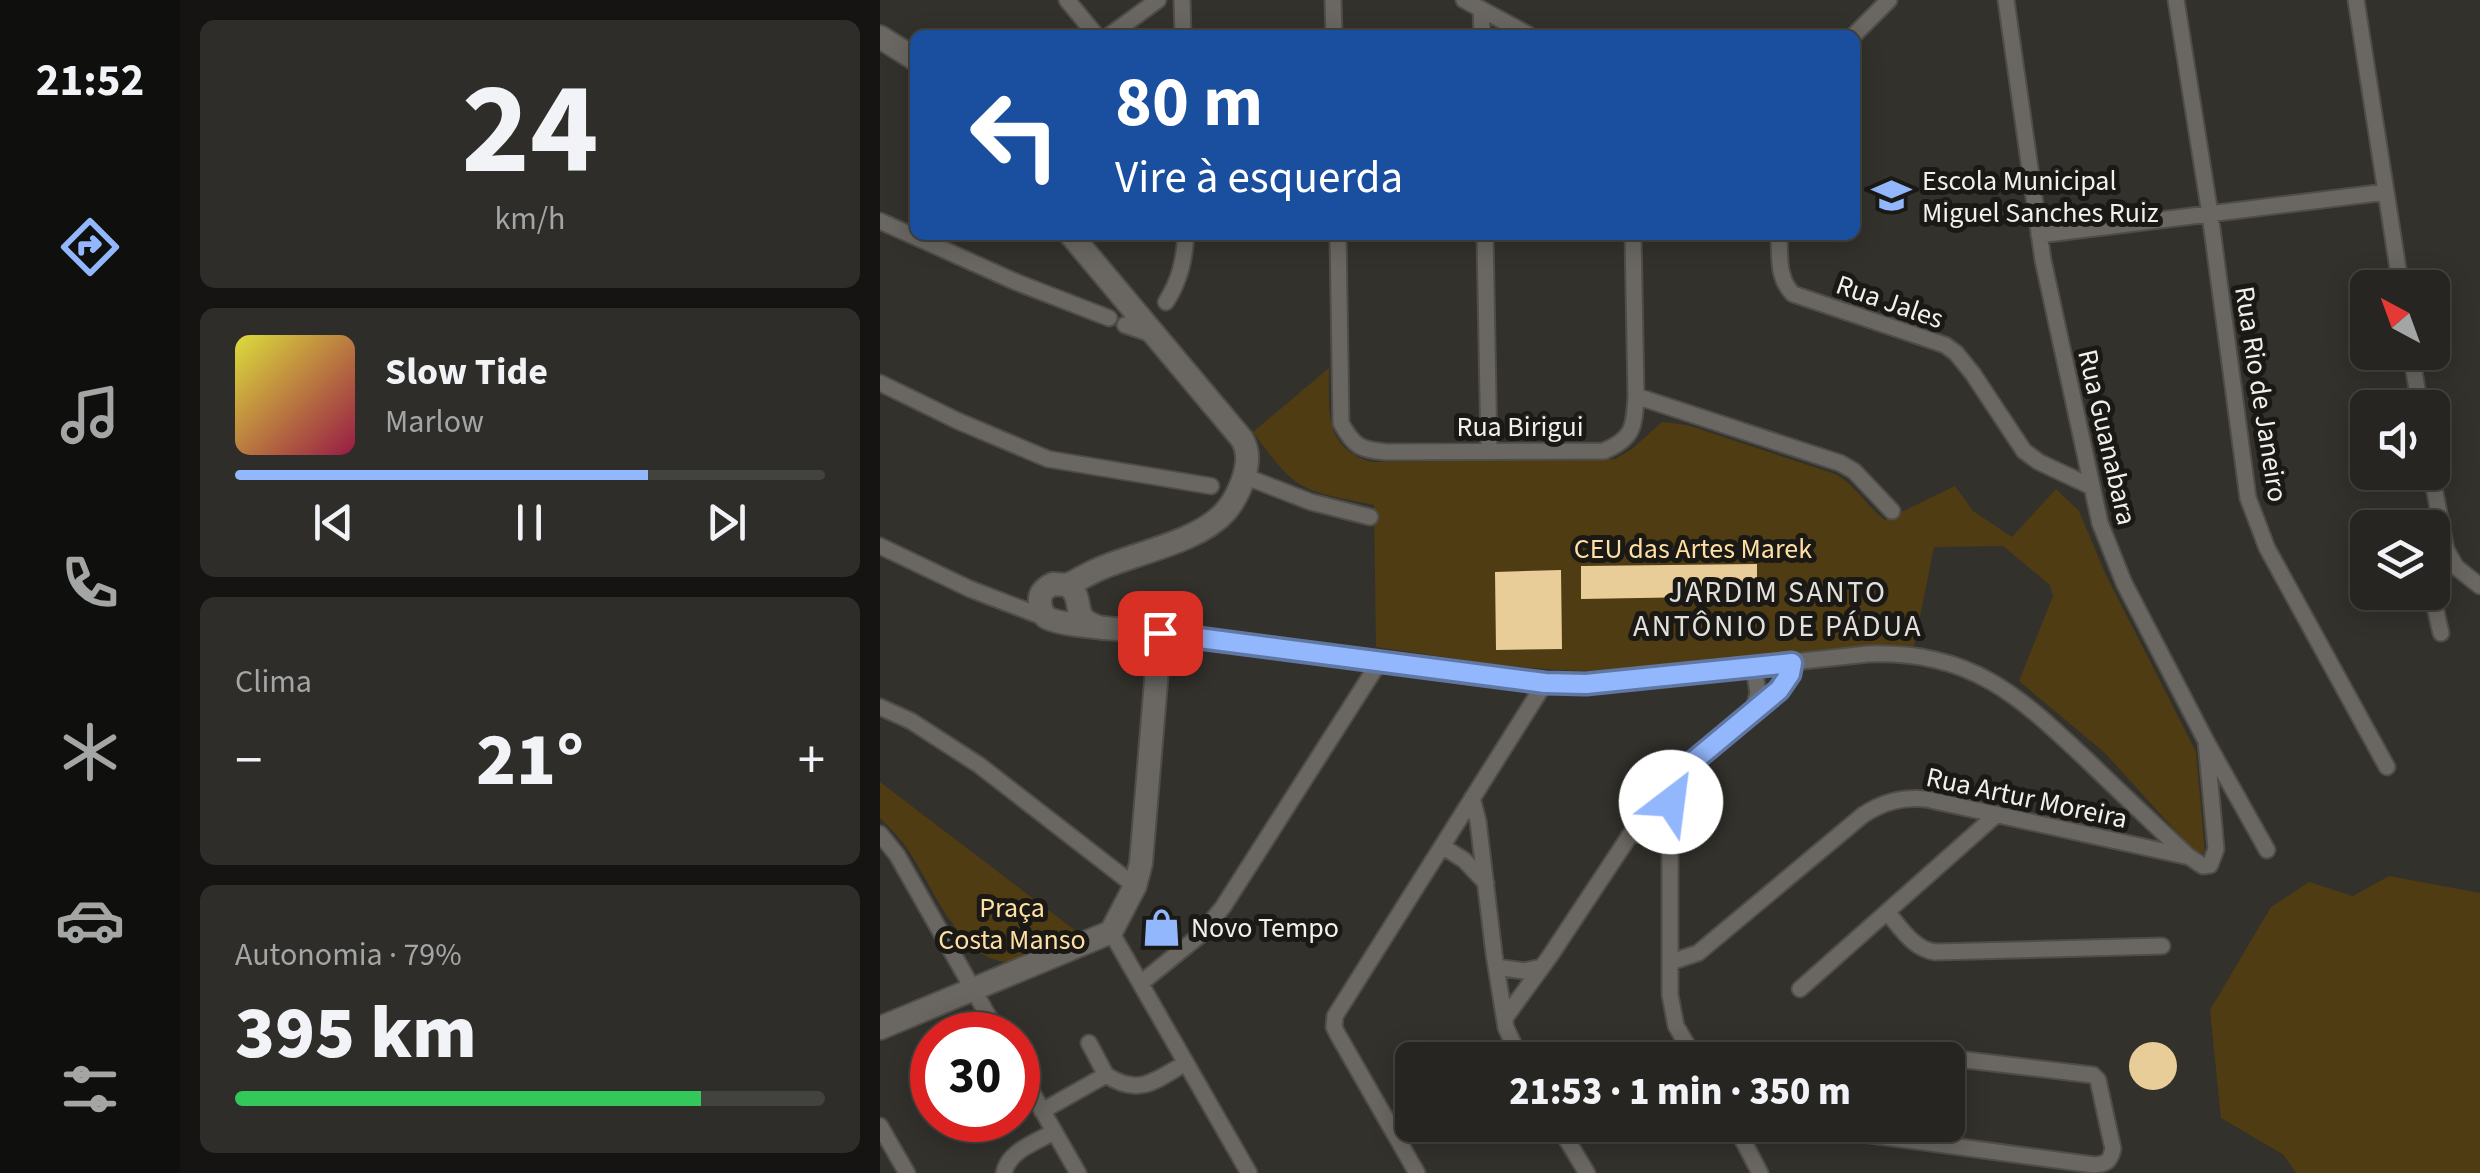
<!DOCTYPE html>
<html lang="pt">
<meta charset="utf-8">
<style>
body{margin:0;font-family:"Source Sans 3",sans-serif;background:#2e2d2a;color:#f1f3f6;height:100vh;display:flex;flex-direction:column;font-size:38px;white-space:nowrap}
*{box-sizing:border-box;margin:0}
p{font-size:32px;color:#a4a5a5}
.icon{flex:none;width:55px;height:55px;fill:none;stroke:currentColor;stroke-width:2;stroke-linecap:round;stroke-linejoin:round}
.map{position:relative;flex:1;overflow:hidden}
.details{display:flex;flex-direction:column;gap:20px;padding:20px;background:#151412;width:700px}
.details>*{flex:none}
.top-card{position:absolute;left:30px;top:30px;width:950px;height:210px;border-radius:15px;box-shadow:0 5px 25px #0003,0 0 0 2px #42423f;background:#1a4fa0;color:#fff;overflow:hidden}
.needle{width:65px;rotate:319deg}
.fabs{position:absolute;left:1470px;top:270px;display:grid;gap:20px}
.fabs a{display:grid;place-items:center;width:100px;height:100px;border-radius:15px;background:#262521;box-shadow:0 5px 25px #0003,0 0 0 2px #42423f;font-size:50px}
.speed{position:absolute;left:30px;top:1012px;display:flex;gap:20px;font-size:50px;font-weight:700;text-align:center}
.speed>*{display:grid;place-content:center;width:130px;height:130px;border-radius:50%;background:#262521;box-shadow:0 5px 25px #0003,0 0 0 2px #42423f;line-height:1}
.speed .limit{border:15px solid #d22;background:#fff;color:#111}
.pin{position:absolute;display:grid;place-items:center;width:85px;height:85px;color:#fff;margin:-42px;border-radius:20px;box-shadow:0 5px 15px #0006}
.me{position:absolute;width:110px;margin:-55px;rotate:30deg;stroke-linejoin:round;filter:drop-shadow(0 0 8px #0008)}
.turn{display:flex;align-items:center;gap:35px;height:210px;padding:0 40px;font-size:45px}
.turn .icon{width:130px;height:130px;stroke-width:2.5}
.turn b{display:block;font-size:70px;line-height:85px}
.big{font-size:75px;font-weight:800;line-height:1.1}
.details .tile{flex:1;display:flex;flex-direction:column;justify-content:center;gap:15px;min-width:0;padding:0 35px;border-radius:15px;background:#2e2d2a}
.details .dial{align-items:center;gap:0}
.dial b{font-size:130px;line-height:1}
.song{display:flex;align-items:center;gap:30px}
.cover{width:120px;height:120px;border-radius:15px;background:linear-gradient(135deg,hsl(60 70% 55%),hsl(340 70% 35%))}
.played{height:10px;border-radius:5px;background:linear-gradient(90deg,#93b7fd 70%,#42423f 70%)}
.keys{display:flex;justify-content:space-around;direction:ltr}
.heat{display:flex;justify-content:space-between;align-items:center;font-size:55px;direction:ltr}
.charge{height:15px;border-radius:8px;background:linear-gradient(90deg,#34c759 79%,#42423f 0)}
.trip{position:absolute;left:515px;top:1042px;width:570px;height:100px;border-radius:15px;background:#262521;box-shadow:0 5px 25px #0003,0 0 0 2px #42423f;font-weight:800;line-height:100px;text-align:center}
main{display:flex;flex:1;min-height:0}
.dock{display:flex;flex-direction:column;width:180px;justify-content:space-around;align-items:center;background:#0f0f0d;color:#a4a5a5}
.dock .icon{width:70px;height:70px}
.dock .selected{color:#93b7fd}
.dock b{font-size:45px;color:#f1f3f6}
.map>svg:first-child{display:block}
.green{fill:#503c12}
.building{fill:#e9cd98}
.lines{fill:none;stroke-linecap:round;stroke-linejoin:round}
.street-casing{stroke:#4f4d48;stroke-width:19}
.secondary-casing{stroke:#4f4d48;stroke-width:26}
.street{stroke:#6a6762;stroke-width:15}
.secondary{stroke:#6a6762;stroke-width:22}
.route-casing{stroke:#6077a4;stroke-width:25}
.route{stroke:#93b7fd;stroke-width:18}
.labels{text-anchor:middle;stroke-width:10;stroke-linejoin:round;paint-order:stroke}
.poi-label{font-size:28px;fill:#f2f0ed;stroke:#1a1916;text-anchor:start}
.street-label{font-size:28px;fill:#f2f0ed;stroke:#1a1916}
.park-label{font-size:28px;fill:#ffdfa3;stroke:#1a1916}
.neighbourhood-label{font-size:30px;letter-spacing:2.5px;fill:#e3dfd9;stroke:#1a1916}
</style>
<main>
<nav class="dock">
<b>21:52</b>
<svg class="icon selected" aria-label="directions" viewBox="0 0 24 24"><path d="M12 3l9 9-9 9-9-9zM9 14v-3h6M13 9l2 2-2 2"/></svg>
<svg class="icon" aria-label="music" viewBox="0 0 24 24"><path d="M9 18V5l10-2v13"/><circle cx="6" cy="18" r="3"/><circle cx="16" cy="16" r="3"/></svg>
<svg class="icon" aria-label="phone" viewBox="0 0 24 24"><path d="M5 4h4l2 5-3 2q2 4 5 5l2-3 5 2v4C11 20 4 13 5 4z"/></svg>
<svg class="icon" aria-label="climate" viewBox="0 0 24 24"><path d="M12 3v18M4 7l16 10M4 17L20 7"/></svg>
<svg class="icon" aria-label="car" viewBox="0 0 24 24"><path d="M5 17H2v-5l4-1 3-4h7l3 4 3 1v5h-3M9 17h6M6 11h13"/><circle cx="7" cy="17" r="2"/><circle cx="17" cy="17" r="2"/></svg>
<svg class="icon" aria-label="filters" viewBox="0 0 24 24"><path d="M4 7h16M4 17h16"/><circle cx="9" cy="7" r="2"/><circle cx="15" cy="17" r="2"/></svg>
</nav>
<section class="details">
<div class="tile dial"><b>24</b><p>km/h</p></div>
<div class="tile">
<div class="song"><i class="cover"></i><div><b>Slow Tide</b><p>Marlow</p></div></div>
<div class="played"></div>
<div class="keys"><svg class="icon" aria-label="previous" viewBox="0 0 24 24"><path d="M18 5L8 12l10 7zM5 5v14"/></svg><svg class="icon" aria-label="pause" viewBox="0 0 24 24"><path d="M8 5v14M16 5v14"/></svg><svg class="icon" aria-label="next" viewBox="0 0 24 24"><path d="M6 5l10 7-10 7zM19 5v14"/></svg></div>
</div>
<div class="tile"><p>Clima</p>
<div class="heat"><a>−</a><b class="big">21°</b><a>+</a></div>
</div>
<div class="tile"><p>Autonomia · 79%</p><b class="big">395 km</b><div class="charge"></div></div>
</section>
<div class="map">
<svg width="1600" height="1173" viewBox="0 0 1600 1173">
<rect width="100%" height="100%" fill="#33312c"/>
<path class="green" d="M449,368C449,410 443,447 491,462L735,459L752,449L782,422L807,425L955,474C977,486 985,505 1005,520L1075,486L1093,511L1132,537L1176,489L1199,511L1225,573L1316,752L1325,854L1313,850L1225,753L1139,681L1173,596L1170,585L1123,546L1054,547L1034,646C927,643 822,671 715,671C642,671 568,657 496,647L494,505C472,500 434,495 416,482C399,469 386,449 373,432Z
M0,782L196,931L127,962C78,959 52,883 26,847C19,837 9,827 0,818Z
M1509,876L1600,893V1173H1416L1404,1155L1341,1118L1330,1010L1391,907L1429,882L1473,896Z"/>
<path class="building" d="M877,564V596L701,599V566Z
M681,570L682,649L616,650L615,572Z
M1249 1066a24 24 0 1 1 48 0a24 24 0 1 1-48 0Z"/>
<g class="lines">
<defs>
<path id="street" d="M187,0L216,35
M302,0L303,35
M453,0L454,35
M584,0L649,35
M1126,0L1163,260L1220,523L1244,583L1326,741L1387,850
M1296,0L1330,214L1368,498L1387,548L1507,767
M1476,0L1521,288
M601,10L602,35
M230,35L278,0
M974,35L1009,0
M0,221L136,282L229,318
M458,235L461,423C474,447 481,450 507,452L724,451C754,438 754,427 756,396L960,463L974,471L1012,511
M605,235L609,451
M753,235L756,396
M899,235C900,256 897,278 913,294L1065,345L1076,353L1093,374L1144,451L1159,462L1212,487
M1159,235L1506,192
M286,302C300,280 304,261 306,235
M245,325L271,334
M1531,352L1540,408
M0,383L78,421L168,459L331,486
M1551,472L1566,549L1576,567L1600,586
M364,476L431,502L490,517
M0,546L90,589L166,618
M280,633L665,683L706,684L988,654C1092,651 1137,694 1208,761C1241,793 1275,825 1308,856L1323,866L1330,865L1336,849L1326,741
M1561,633C1553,601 1547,578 1566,549
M0,707L31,721L99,765L255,886
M873,711L878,693L874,668
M796,779L791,802L790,836V995L796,1026L816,1060
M592,798L598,821L614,954L626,1028L641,1060
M0,834L17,855L119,1035
M749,836L763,833L790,836
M562,846L584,860L606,883
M1007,912C1021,928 1033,949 1055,952L1282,946
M231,932L369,1173
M791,962L818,953L983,815C1003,802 1021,797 1046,799L1305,856
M616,967L644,971L662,967
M261,983L319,936L343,907L500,661
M920,989L1116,815
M625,1018L670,956L776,796L797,775L900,688L910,674L912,663
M209,1043L226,1075
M138,1068L198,1173
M162,1111L226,1075C260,1097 275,1080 306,1063
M678,1125L707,1173
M855,1125L880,1173
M916,1125L1214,1165C1227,1164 1230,1161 1233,1149L1218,1080L1213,1075L1086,1060
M0,1126L27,1173
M124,1173C128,1151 156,1142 174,1132
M537,1173L458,1035L454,1027L455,1016L665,683"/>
<path id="secondary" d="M0,37L35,59
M188,585C200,579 211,572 224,567C260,552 319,541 345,512C354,502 360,489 364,477C368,463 369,451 362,439L191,235
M0,1028L231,932L255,886L261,863L280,633C259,630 179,627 166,617C162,613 160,608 160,602C159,593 165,588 173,584L188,585C208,603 186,618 222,628"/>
</defs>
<use href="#street" class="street-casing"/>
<use href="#secondary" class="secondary-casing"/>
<use href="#street" class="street"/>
<use href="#secondary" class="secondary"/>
</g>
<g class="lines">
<defs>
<path id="route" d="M280,633L665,683L706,684L912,663L910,674L899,690L797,775L791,802"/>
</defs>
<use href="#route" class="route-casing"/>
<use href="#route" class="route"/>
</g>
<defs>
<symbol id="school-bare" viewBox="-9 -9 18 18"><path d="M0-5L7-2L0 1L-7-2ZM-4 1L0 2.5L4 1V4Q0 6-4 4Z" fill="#93b7fd" stroke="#1a1916" stroke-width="2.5" paint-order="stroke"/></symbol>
<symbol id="shop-bare" viewBox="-9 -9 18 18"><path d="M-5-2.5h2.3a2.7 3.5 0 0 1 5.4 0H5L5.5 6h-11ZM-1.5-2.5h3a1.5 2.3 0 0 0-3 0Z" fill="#93b7fd" stroke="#1a1916" stroke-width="2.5" paint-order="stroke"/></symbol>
</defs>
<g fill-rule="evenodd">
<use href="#school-bare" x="984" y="168" width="55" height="55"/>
<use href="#shop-bare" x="254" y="900" width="55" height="55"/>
</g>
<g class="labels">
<g class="poi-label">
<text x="1042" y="190">Escola Municipal<tspan x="1042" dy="32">Miguel Sanches Ruiz</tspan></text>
<text x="311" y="937">Novo Tempo</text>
</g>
<g class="street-label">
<text transform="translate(1010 301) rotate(19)" y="10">Rua Jales</text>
<text transform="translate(1382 394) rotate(81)" y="10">Rua Rio de Janeiro</text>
<text x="640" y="436">Rua Birigui</text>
<text transform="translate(1228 437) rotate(77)" y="10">Rua Guanabara</text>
<text transform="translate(1147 797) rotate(12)" y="10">Rua Artur Moreira</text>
</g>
<g class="park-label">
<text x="813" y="558">CEU das Artes Marek</text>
<text x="132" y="917">Praça<tspan x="132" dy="32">Costa Manso</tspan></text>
</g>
<g class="neighbourhood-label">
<text x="898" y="602">JARDIM SANTO<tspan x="898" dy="34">ANTÔNIO DE PÁDUA</tspan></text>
</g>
</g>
</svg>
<div class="fabs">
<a><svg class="needle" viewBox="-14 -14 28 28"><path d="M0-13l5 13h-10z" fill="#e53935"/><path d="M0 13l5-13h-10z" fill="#a4a5a5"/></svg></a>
<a><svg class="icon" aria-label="sound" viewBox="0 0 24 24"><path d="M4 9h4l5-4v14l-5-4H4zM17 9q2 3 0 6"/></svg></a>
<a><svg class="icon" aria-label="layers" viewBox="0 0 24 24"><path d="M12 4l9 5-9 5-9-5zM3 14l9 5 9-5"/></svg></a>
</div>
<div class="speed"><div class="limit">30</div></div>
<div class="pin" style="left:280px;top:633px;background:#d93025"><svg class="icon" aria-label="arrive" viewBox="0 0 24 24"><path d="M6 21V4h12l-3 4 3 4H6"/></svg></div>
<svg class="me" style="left:791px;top:802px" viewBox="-20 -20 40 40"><circle r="19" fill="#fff"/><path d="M0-13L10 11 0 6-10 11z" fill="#93b7fd"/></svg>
<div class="trip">21:53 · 1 min · 350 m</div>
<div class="top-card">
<div class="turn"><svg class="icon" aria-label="left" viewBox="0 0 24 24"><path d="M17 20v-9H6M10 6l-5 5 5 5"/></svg><div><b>80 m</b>Vire à esquerda</div></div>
</div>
</div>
</main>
